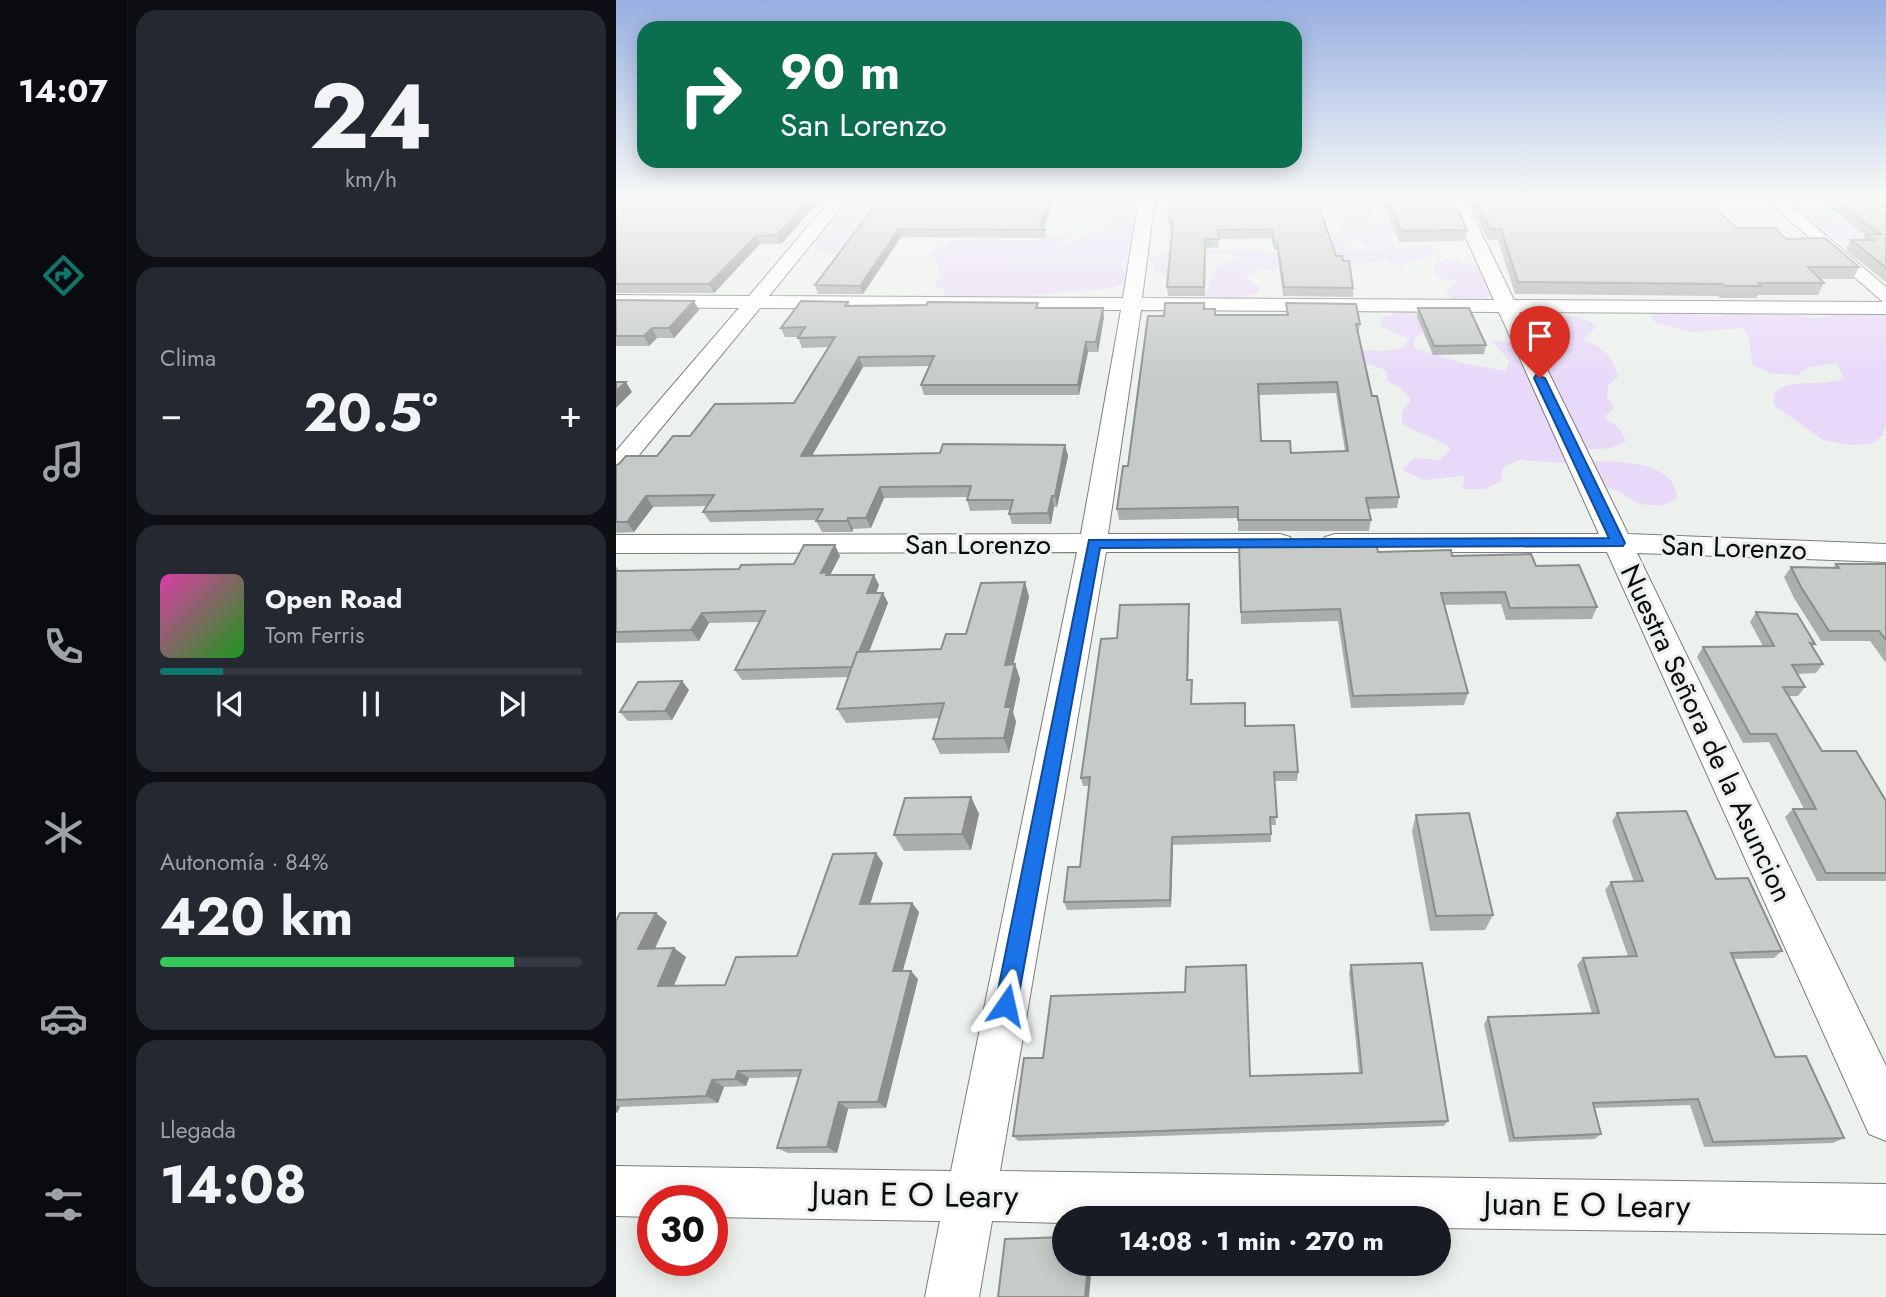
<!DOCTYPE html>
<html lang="es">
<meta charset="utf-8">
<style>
body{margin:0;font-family:Jost,sans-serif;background:#242831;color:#f1f3f6;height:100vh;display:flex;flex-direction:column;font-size:26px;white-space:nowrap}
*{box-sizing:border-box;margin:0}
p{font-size:23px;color:#9ea1a6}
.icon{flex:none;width:38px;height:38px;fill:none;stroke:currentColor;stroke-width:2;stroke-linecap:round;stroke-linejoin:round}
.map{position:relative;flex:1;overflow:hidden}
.panel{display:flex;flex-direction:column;gap:10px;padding:10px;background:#0d0f14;width:490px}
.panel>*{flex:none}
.banner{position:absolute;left:21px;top:21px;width:665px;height:147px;border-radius:21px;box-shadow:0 4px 18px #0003;background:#0b6e4f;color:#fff;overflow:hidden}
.speed{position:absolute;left:21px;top:1185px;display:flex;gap:14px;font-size:35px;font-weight:700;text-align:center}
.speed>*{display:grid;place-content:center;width:91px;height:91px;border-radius:50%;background:#171b24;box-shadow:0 4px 18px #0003;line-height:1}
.speed .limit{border:10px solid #d22;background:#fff;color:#111}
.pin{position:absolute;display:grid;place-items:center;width:60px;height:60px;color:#fff;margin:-72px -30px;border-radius:50% 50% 50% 0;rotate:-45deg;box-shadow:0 0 7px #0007}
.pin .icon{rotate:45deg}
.me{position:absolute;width:77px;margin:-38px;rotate:11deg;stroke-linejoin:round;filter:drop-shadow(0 0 5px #0008)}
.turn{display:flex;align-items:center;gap:24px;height:147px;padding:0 28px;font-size:32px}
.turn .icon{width:91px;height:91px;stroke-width:2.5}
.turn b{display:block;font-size:49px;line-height:60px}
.big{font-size:52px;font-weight:700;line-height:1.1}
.panel .card{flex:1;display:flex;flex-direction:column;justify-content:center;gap:10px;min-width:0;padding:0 24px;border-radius:21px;background:#242831}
.panel .dial{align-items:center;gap:0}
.dial b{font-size:91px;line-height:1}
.song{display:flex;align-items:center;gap:21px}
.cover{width:84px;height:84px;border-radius:10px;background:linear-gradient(135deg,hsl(320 70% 55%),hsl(120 70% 35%))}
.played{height:7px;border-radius:4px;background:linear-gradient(90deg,#0f766e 15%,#363941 15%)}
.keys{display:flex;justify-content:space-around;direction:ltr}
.heat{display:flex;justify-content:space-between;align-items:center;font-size:38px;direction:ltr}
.charge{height:10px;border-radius:5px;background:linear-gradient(90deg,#34c759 84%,#363941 0)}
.trip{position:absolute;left:436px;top:1206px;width:399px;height:70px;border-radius:35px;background:#171b24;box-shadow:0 4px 18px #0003;font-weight:700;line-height:70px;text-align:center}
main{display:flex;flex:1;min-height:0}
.tabs{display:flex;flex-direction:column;width:126px;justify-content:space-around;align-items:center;background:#090b0e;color:#9ea1a6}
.tabs .icon{width:49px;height:49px}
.tabs .selected{color:#0f766e}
.tabs b{font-size:32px;color:#f1f3f6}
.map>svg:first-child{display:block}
.green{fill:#e8d9f9}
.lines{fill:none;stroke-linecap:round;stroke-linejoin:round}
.minor-casing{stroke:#7a7e7b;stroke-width:2}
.minor{fill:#fff;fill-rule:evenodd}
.wall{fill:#abafac;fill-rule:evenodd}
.shaded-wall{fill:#8b8e8c}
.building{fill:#c7cbc8;stroke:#8b8e8c;stroke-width:2;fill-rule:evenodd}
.route{fill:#1a73e8;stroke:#114b97;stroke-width:2}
.labels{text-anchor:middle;stroke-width:6;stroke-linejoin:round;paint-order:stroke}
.street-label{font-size:28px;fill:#0b0c0b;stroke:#edf1ed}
.near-street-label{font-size:33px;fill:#0b0c0b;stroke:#edf1ed}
</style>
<main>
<nav class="tabs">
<b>14:07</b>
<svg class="icon selected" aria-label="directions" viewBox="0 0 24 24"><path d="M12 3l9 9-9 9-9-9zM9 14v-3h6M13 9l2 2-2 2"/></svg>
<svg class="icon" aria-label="music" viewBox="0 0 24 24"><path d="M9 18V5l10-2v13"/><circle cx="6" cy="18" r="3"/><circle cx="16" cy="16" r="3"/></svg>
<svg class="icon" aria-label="phone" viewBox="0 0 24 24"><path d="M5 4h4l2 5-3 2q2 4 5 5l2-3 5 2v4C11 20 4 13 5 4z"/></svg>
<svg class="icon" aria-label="climate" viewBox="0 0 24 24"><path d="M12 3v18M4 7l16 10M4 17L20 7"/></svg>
<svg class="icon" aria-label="car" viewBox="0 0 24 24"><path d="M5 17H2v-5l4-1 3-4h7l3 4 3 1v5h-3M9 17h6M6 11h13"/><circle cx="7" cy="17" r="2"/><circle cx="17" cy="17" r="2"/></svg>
<svg class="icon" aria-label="filters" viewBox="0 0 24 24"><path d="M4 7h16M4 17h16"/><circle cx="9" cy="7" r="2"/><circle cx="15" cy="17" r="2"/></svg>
</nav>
<section class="panel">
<div class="card dial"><b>24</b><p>km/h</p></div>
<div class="card"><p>Clima</p>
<div class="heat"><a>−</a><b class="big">20.5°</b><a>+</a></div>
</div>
<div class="card">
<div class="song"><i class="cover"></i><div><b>Open Road</b><p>Tom Ferris</p></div></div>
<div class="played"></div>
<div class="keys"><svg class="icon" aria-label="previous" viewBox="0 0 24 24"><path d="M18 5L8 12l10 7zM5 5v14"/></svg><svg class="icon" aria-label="pause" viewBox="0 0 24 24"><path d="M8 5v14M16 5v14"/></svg><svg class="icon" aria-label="next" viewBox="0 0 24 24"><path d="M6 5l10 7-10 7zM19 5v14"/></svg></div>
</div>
<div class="card"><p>Autonomía · 84%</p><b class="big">420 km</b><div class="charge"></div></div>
<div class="card"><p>Llegada</p><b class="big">14:08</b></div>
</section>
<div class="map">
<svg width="1270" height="1297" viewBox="0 0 1270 1297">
<rect width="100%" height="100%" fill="#edf1ed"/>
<path class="green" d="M241,198H536L505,267L510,274V282L496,288L364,300L329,297L327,290L319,284L324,277L322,263L314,254C337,231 383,241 414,240C428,239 442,233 457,232L454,239L442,243H455L462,236L492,229V223L453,215L448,209L435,207L233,245L222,252L205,254L198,245L208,224L228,212Z
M740,198H781L772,208L758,211L757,217L763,223L777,222L787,227L773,238L776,245C763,249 752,250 741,240L728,244L734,251C762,252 789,245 817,246L819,253L783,266L769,261L738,264L708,258L694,262L686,268L640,271L629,277L644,287L642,293L606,304H587L599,268L621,256L607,254L570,257L568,271L558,275L539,272L534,258L556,250L581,248L675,253L682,247L673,234L663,232L652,240L625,238L620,234L627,228L621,218L629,213L632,206L642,203L652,207L653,218C670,228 686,225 704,223L706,229L718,234L730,230L723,224L721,218L736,215L741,211C727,208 718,213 705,209L708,203Z
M1200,213L1216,214L1236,226L1255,225L1261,238L1221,240L1193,228L1192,215Z
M828,259L863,267L876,295L868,298L837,299L830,292L841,281L825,279L817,272L819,265Z
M1208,308H1270V423L1267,435L1256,444L1233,445L1207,440L1158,405V394C1173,376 1207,388 1228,378L1220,363L1192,368L1181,375L1156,373L1136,365L1133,337L1127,328L1076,332L1038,322L1035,314L1044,311L1101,316L1111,313H1166L1195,318L1212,317Z
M785,311L805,313L811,331L798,338V348L850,364L890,371L893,361L876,341L896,342L907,335L902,318L959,316L982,325L967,340C988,347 996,355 1002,377L992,385L991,397L998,408L988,417L1003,428L1010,441L995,448L952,451L949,463L904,460L887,467L885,481L869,489H846L849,476L807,480L786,470L798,458L823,460L835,449C819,436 803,435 786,423V411L795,400L786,389L772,381L769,370L737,358L747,350L768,351L788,348L793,339L764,326L766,318Z
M964,461C991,461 1038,459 1056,482C1059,486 1060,493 1061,498L1047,506L1023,504L1003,492L980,483Z"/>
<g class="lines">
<defs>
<path id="minor" d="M216,198H233L153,296L507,298L523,198H539L526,298L878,300L832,198H848L898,300L1267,302L1148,198H1166L1270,287V314L903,312L1012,534L1270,544V562L1021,553L1270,1066V1141L1253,1134L991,552H719L709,549L705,543L709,537L719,534H983L883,312L525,310L492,534H664L674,537L678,543L674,549L664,552H490L384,1171L1270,1184V1234L822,1228V1218H448V1223L376,1221L363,1297H309L324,1221L96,1217V1200H37V1217L0,1216V1166L335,1171L461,552L0,553V535L465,534L505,310L144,308L9,472L0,475V451L123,308L0,307V295L133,296Z"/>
</defs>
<use href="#minor" class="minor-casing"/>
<use href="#minor" class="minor"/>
</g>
<path class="wall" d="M0,198H206L165,244H144L98,293H0Z
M265,198L427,228L429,230L430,238L285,237L247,294H202L199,285Z
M700,198L720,256L737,288V297L667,296L661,250H658L655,238L603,239V247L590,248L589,296H552L551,287L556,229H554L553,221Z
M765,198H837L851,230L848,241L783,242Z
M851,198H1088L1120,228L1170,239L1243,267L1237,279H1204L1208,283L1202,295H1142L1140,298H1104L1102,296L899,294L882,240H872Z
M1202,198H1270V282L1230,250L1235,240H1247L1249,235Z
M0,300L83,310L58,338H41L33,346H0Z
M232,302L234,306L423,308H487L488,317L482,352H472L463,395H308L305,385L313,366L247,367L196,456L324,453L449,445L452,456L441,507H438L435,524H396L393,514L394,510L354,511L351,500L352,497L268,498L255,528L237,529L236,532H206L200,521L201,520L94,522L87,512L91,506L37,507L18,532L0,533V465L41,456L74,436L178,403L212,347L186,348L182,337H169L165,328Z
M670,303L744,324L742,335L756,396L783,497L781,508L752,509L755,520L753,531H622V518L503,520L501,509L548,316L588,309L599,315H670ZM720,393L729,451L675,453L645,441L643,395Z
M802,308L870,345L868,354L817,355L801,317Z
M623,543L836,556L920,566L981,607L976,619L890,620L885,604L828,605L852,693L848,705L735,708L722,621L625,624Z
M224,556L214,575L263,585L260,593H267L272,603L253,652L325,649L350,634L409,582L413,597L397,665L399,664L404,679L397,712L400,722L393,753L324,754L317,739L324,718L230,723L221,709L232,677L126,680L119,670L143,622L93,623L83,641L0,643V566L3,571L123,569L178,564Z
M1220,564H1270V663L1254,641H1205L1178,598L1168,577L1175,567L1217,568Z
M1140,612L1199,644L1196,647L1207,664L1200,673L1182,674L1189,687L1182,696H1173L1206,751L1270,801V881H1201L1169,817L1177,809H1188L1153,742L1127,743L1081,657L1087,647L1147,646L1134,622Z
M573,613L572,680L576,689V704L629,726L682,772L681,781H658L660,825H655V842L557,845L555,907L451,910L448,902L464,867L473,786H467L465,778L501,638Z
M66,681L73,690L56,720L12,721L4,712Z
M355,797L363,814L355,850L288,851L278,835Z
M1001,813L1100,879L1166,951L1158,958L1117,959L1159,1057L1228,1138L1217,1143L1088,1147L1074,1105L978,1108L985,1134L979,1139L893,1142L868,1024L872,1017L976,1013L961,965L967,958L1012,956L989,890L995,882H1018L996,821Z
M800,815L877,915L869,930L814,931L796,831Z
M267,863L254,904L296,903L303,912L287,971L302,979L270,1108L232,1109L221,1153H172L161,1148L183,1077L133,1078L130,1086L108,1087L102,1103L4,1107L0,1113V921L51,922L39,949L58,948L70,957L58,986L109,985L181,956Z
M735,965L832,1121L828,1126L402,1141L397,1136L427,1058L634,1076L743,1073L733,973Z"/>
<path class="shaded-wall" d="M195,198H206L165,244L161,235Z
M435,198H440L426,230L424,224Z
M283,229L285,237L247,294L244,286Z
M140,236L144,244L98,293L93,284Z
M78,301L83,310L58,338L53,328Z
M487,308L488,317L482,352L480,342Z
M36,328L41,338L33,346L28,336Z
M470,342L472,352L463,395L462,385Z
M243,357L247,367L190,466L185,456Z
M10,382L16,392L0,408V391Z
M449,445L452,456L441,507L439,496Z
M264,487L268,498L255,528L250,518Z
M30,496L37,507L18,532L11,522Z
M436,496L438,507L435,524L432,513Z
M232,518L237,529L236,532L231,521Z
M219,545L224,556L213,577L205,573Z
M258,575L263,585L256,603L251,593Z
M409,582L413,597L394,679L389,665Z
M267,593L272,603L243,677L238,667Z
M573,604V613L572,689L571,680Z
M86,613L93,623L83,641L75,630Z
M399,664L404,679L397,712L400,722L393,753L388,738L389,707Z
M66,681L73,690L56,720L49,711Z
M355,797L363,814L355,850L346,834Z
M556,837L557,845L555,907L554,900Z
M260,853L267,863L251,914L244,904Z
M296,903L303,912L284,980L277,971Z
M40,913L51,922L34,958L22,949Z
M58,948L70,957L54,994L42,986Z
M295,971L302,979L270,1108L262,1102Z
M122,1071L133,1078L130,1086L119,1079Z
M96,1080L108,1087L102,1103L90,1096Z
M223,1102L232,1109L221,1153L211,1147Z
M0,1105L4,1107L1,1113L0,1112Z
M472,1264H476L473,1297H469Z"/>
<path class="building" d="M0,198H195L161,235L140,236L93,284H0Z
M265,198H398L400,200L402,198H435L424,224L429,230L283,229L244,286L199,285Z
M555,198H700L720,256H726L727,261H733L737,288L668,287L661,242H658L656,229L602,230L603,239H589L588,287H551L557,221H553Z
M771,198H837L851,230L785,231Z
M859,198H1088L1120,228H1159L1170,239L1209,238L1243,267H1192L1208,283H1143L1146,286H1109L1107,284L902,282L885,229H874Z
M1218,198H1270V268L1235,240H1258L1250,234H1264Z
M0,300L78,301L53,328H36L28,336H0Z
M185,301L232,302L229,306L310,305L312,302L422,303L420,308H487L480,342H470L462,385H305L318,356L243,357L185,456L324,453L327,444L449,445L439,496H436L432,513L393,514L397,500H351L355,486L264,487L250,518H232L231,521H200L207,509L87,512L98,495L30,496L11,522H0V465L3,464L10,456H41L57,436H74L99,404L178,403L219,337L182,338L189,327L165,328Z
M549,303H588V309H599V315H672L670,303L740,304L744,324H740L756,396H761L783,497L750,498L755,520H622V507L501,509L507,466H512L532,316H548ZM721,382L732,451L675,453L674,441H645L642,384Z
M802,308H853L870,345L818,346Z
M0,382H10L0,391Z
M623,543H760L762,552L835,550L836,556L915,554L920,566L963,565L981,607L894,608L889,592L825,593L852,693L737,696L724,609L625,612Z
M188,545H219L205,573L211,572L210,575H258L251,593H267L243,652H241L236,667L119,670L149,611L86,613L75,630L0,632V571L123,569L125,565L178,564Z
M1220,564H1270V640L1263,631H1213L1185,587L1175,567L1223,568Z
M409,582L389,665L399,664L389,707H395L388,738L317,739L328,703L221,709L241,652L325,649L330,634H350L365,583Z
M573,604L571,680H576L575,704L629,703V726L678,725L682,772H658L661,817H654L655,834L556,837L554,900L448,902L452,867H464L474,777L465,778L485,639L501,638L504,605Z
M1140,612L1181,614L1199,644L1194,643L1207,664L1176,665L1189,687H1167L1206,751H1240L1270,801V873H1210L1177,809H1200L1160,734H1134L1087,647L1158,646Z
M66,681L49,711L4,712L22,682Z
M355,797L346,834L278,835L289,798Z
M1070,811L1100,879L1132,878L1166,951L1115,953L1159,1057L1190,1056L1228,1138L1097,1142L1082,1099L977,1103L985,1134L898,1138L872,1017L983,1013L967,958L1021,956L995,882L1027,881L1001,813Z
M853,813L877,915L820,916L800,815Z
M260,853L244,904L296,903L277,971H295L262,1102H223L211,1147L161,1148L185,1070L122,1071L119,1079L96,1080L90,1096L0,1100V921L4,913H40L22,949L58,948L42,986L109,985L120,957L181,956L217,854Z
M806,963L832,1121L397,1136L408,1058H427L435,996L569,992L570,967L630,965L634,1076L746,1073L735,965Z
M448,1237V1264H472L469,1297H382L389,1239Z"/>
<linearGradient id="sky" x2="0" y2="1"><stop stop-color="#97afe1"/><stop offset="0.52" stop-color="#f7f9f7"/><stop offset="1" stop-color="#f7f9f7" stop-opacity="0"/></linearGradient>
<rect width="1270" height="380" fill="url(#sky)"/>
<path class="route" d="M920,375L929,378L1009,543L1007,546L484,548L401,1005L398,1012L390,1016L382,1012L379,1005L473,540L993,538L918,378Z"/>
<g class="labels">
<g class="street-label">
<text x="362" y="554">San Lorenzo</text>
<text transform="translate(1118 547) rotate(2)" y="10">San Lorenzo</text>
<text transform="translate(1091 733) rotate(65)" y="10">Nuestra Señora de la Asuncion</text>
</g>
<g class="near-street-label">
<text transform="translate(299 1194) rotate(1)" y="12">Juan E O Leary</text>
<text transform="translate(971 1204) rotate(1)" y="12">Juan E O Leary</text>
</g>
</g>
</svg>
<div class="speed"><div class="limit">30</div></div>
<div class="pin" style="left:924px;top:378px;background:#d93025"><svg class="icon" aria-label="arrive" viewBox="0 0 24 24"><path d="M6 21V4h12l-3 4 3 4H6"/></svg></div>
<svg class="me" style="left:390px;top:1005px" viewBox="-20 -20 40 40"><path d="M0-17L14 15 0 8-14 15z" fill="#1a73e8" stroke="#fff" stroke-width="4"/></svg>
<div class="trip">14:08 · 1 min · 270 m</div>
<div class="banner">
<div class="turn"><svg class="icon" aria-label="right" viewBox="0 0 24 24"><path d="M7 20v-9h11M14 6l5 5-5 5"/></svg><div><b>90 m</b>San Lorenzo</div></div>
</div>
</div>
</main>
